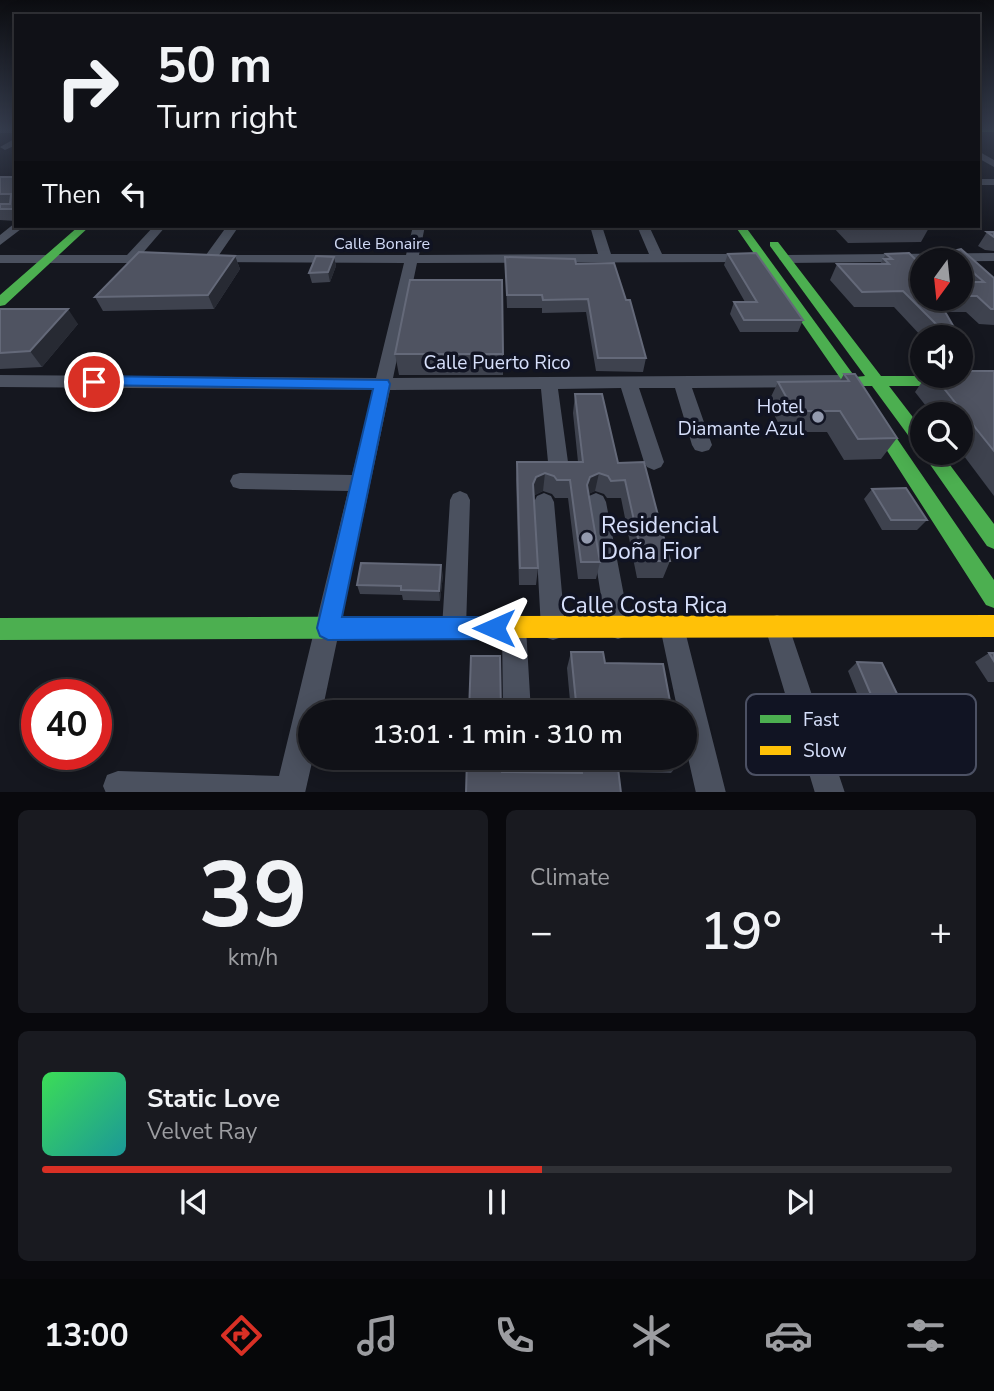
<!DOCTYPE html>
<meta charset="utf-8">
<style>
body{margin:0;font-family:"Nunito Sans",sans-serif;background:#191a20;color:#f1f3f6;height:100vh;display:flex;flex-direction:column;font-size:26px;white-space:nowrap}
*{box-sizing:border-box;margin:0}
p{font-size:23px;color:#9c9da1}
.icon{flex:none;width:38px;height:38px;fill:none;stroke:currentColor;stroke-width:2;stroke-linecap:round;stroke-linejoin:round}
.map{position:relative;height:792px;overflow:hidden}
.side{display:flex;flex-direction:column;gap:18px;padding:18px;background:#09090d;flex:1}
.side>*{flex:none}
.top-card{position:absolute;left:14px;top:14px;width:966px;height:214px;border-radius:0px;box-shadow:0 4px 18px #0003,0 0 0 2px #303136;background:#101117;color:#f1f3f6;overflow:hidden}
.needle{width:46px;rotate:195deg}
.fabs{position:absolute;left:910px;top:248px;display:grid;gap:14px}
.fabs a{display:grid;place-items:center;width:63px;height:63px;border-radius:50%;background:#101117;box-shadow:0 4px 18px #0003,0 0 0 2px #303136;font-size:35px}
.speed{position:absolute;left:21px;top:679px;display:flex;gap:14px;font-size:35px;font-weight:700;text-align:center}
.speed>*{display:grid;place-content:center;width:91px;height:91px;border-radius:50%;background:#101117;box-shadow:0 4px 18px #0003,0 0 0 2px #303136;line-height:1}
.speed .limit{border:10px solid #d22;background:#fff;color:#111}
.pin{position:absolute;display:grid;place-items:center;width:60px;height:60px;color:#fff;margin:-30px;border:4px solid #fff;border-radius:50%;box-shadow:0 2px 7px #0007}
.me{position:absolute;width:77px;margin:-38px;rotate:270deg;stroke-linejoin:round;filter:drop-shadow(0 0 5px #0008)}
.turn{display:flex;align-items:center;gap:24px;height:147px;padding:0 28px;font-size:32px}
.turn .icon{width:91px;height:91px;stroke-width:2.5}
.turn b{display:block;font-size:49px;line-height:60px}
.then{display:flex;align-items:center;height:66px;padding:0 28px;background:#0003;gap:14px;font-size:26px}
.big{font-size:52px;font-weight:600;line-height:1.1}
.side .card{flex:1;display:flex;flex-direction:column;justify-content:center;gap:10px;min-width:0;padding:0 24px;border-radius:10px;background:#191a20}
.side .dial{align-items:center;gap:0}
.dial b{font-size:91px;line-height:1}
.song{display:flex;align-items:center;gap:21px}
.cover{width:84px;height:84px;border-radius:10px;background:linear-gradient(135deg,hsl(130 70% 55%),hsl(180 70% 35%))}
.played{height:7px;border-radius:4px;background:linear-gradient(90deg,#d93025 55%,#303136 55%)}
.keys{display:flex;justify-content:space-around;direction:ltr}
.heat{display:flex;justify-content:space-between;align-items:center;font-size:38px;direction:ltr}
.side .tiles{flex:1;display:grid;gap:18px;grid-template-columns:1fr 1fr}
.card:last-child{grid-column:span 2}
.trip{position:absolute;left:298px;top:700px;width:399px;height:70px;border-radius:35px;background:#101117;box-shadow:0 4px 18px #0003,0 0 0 2px #303136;font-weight:600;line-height:70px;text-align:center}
.tab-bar{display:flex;height:112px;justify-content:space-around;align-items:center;background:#060709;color:#9c9da1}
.tab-bar .icon{width:49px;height:49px}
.tab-bar .current{color:#d93025}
.tab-bar b{font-size:32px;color:#f1f3f6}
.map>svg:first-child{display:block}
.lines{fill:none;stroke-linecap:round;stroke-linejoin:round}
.street{fill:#4b515f;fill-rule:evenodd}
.fast{fill:#4caf50;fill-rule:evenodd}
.slow{fill:#ffc107;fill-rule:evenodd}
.wall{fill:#3e424e}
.shaded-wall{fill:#272a33}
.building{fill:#4f5361;stroke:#646979;stroke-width:2}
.route{fill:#1a73e8;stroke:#114b97;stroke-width:2}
.poi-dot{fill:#939aae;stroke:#111423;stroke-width:2.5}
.labels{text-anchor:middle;stroke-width:7;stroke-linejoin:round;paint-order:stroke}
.far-street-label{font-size:16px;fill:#d7e0fb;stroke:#111423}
.street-label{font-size:19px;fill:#d7e0fb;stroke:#111423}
.poi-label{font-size:19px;fill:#d7e0fb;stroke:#111423;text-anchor:end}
.near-poi-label{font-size:23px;fill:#d7e0fb;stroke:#111423;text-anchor:start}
.near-street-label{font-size:23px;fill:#d7e0fb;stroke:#111423}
.key{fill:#111423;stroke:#4c5164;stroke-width:2}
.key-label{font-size:19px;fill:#d7e0fb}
</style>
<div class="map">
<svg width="994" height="793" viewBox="0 0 994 793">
<rect width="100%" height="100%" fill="#15171f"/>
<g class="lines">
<path class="street" d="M0,128H16V133H0Z
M16,138V145L5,150L0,147Z
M978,151L994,160V167L978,158Z
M978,179H994V185H978Z
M15,223L25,226L0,245V235Z
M154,226H166L141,255L159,256V262L154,263H0V255H127Z
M227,226H239L219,255H406L413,226H425L419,255L598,254L590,226H602L611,254H649L637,226H649L662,254H749L756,258L749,262L417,263L393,378L850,375L859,381L850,387L692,388L712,445L709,450L702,452L695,450L692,445L675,388H639L664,462L661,467L654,470L647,467L644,462L621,388L558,389L568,462L565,467L558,470L551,467L548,462L541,389L390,390L322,712H310V758H313L305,793H106L103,786L107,775L118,771L279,776L348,491L240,489L233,487L230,481L233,475L240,473L352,475L373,390L0,387V375L376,378L404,263L205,262L203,259Z
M994,253V261L786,263L779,259L786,255Z
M460,491L467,494L470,500L466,628L463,637L454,640L445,637L442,628L450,500L453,494Z
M544,493L551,496L554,502L565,628L562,637L553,640L544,637L541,628L534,502L537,496Z
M596,493L603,496L606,502L630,627L627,636L618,639L609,636L606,627L586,502L589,496Z
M672,615L681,618L684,627L726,793H696L684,740V712H678L660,627L663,618Z
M777,615L786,618L789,627L845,793H815L765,627L768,618Z
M514,616L523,619L526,628L531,712H503L502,628L505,619Z"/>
<path class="fast" d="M978,128H994V132H978Z
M79,226H90L5,305L0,306V295Z
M735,226H745L855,377L865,376L770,246V242H778L881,376H994V386H889L922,429V447L916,446L872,386H861L994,580V608L986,605L845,385Z
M922,453H941L994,524V549L987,546Z
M508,616L516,619L519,627L516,635L508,638L0,640V618Z"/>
<path class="slow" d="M994,615V637L508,638L500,635L497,627L500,619L508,616Z"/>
</g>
<path class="wall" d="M0,177H16V221L0,220Z
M832,226H930L921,242L848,243Z
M987,232H994V251L985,250L978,246Z
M948,252L994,278V325L979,324L966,312H945L955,329L948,338H923L894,307H854L830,280L837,264H880L886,254L909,253L922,299H961V261H942Z
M728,254L803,320L798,332H740L730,314L734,302H745L724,265Z
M235,256L240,269L214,309L103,311L95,297Z
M334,257L336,266L330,282L312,283L309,273Z
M505,257L576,264L646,358L643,372L596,371L586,312L542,313V308H507Z
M0,309L78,324L42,367L0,369Z
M395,354H503V375H399Z
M994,371V496L961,452V415H933L915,392L926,376H961Z
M844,374L897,438L881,459L844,460L827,432H783L768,403L778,382L840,381Z
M575,394L618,463L670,561L663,578H637L621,498H607L604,494L595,491L588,494L600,562L596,579H578L568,498H555L552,494L543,491L535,495L533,498L538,568L536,585H519L516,480L517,462H578L573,413Z
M872,489L927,520L917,530H882L864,499Z
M443,575L440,601L403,600L402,595L360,594L357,585Z
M571,652L605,663L672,712H571L567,668Z
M989,653H994V682H988L975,662Z
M857,662L902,704L890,712L864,711L848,671Z
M575,758H681L682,760L671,773L619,772L621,793L502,772L576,773Z"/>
<path class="shaded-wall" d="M235,256L240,269L214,309L208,295Z
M334,257L336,266L330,282L328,272Z
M68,309L78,324L42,367L30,351Z
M545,473L543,491L535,495L531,502L533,484L536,477Z
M599,473L595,491L587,495V485L590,477Z
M441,565L443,575L440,601L439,591Z"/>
<path class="building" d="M0,177H16V207L13,209H0V204H10L11,194H0Z
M987,232H994V237Z
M961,249L994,278V309H991L977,296H961V282H984L961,262V261H959L948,252Z
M139,252L235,256L208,295L95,297Z
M756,253L803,320H744L734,302H757L728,254Z
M909,253L922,266V299H936L940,303L955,329L939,327L903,291L862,292L837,264H889L884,259H892L886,254Z
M316,256L334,257L328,272L309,273Z
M505,257L575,259L576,264L614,263L626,300H630L646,358H598L588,299L543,300L542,295H507Z
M410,280H502L503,354H395Z
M0,309H68L30,351L0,353Z
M961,371H994V451L934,376H961Z
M844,374H855L897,438L858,439L840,411H794L778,382L849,381Z
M575,394H602L618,463L644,462L670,561H643L625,480L611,481L608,476L599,473L590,477L587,485L600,562H581L570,480H557L554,476L545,473L536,477L533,484L538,568H520L517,462H583Z
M906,488L927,520H891L872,489Z
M361,563L441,565L439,591L401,590V586L357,585Z
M571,652H603L605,663L663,664L672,712H577Z
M989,653H994V661Z
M471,656H500L501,712H469Z
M857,662L882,663L902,704H875Z
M467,758H501L502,772L582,773L581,758H681L682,760H617L621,793H466Z"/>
<linearGradient id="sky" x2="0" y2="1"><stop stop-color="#0c0d11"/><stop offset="0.54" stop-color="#353c4d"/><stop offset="1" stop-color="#353c4d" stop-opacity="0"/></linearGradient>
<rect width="994" height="239" fill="url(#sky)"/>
<path class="route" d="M94,376L388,380L390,384L342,617H494L502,620L506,628L502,636L494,639L328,640L320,636L317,628L373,389L88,385L86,382L88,378Z"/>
<g class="poi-dot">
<circle cx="818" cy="417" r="7"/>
<circle cx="587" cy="538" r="7"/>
</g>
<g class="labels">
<g class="far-street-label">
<text x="382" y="249">Calle Bonaire</text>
</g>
<g class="street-label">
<text x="497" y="369">Calle Puerto Rico</text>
</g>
<g class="poi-label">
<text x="804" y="413">Hotel<tspan x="804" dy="22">Diamante Azul</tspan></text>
</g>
<g class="near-poi-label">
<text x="601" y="533">Residencial<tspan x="601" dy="26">Doña Fior</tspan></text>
</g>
<g class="near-street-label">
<text x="644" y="613">Calle Costa Rica</text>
</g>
</g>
<rect x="746" y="694" width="230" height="81" rx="10" class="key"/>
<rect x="760" y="715" width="31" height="8" fill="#4caf50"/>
<rect x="760" y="746" width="31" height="9" fill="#ffc107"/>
<g class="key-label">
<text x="803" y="726">Fast</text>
<text x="803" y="757">Slow</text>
</g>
</svg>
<div class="fabs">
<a><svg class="needle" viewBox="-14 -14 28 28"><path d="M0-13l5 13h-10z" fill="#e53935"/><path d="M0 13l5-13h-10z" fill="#9c9da1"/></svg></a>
<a><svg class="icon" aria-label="sound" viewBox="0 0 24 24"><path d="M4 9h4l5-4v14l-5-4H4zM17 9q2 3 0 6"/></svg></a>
<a><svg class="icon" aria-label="search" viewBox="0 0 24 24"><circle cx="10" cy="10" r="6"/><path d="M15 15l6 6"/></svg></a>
</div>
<div class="speed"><div class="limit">40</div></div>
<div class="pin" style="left:94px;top:382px;background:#d93025"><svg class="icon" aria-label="arrive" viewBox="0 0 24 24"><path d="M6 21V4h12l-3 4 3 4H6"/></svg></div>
<svg class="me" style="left:494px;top:628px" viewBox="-20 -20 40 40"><path d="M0-17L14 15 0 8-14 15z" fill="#1a73e8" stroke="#fff" stroke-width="4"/></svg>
<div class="trip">13:01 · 1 min · 310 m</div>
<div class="top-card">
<div class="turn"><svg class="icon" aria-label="right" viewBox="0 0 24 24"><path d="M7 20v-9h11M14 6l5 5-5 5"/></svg><div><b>50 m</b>Turn right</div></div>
<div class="then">Then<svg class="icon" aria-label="left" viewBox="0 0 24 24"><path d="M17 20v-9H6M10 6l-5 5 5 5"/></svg></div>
</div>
</div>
<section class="side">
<div class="tiles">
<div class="card dial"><b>39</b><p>km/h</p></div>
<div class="card"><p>Climate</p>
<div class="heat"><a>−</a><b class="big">19°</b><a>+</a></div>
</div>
<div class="card">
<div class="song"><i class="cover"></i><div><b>Static Love</b><p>Velvet Ray</p></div></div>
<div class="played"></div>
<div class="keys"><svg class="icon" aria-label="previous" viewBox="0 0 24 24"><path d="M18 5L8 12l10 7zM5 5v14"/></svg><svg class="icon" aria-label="pause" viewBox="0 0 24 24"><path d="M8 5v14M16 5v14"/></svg><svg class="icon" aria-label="next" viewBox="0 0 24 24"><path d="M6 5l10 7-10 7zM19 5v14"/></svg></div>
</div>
</div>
</section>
<nav class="tab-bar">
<b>13:00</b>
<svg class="icon current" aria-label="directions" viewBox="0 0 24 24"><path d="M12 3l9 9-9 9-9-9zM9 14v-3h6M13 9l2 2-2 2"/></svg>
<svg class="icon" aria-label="music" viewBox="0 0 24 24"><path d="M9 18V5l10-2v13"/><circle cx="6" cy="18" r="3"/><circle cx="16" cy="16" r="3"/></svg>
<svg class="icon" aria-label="phone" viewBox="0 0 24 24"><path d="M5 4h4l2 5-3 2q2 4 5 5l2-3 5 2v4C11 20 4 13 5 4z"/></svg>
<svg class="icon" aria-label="climate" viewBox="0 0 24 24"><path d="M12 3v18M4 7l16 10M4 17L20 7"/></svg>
<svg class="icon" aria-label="car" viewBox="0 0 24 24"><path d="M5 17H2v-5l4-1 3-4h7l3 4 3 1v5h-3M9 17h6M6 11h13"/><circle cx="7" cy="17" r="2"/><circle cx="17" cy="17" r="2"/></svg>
<svg class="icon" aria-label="filters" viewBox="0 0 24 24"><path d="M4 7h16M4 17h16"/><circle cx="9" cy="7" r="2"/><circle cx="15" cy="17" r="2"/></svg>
</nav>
